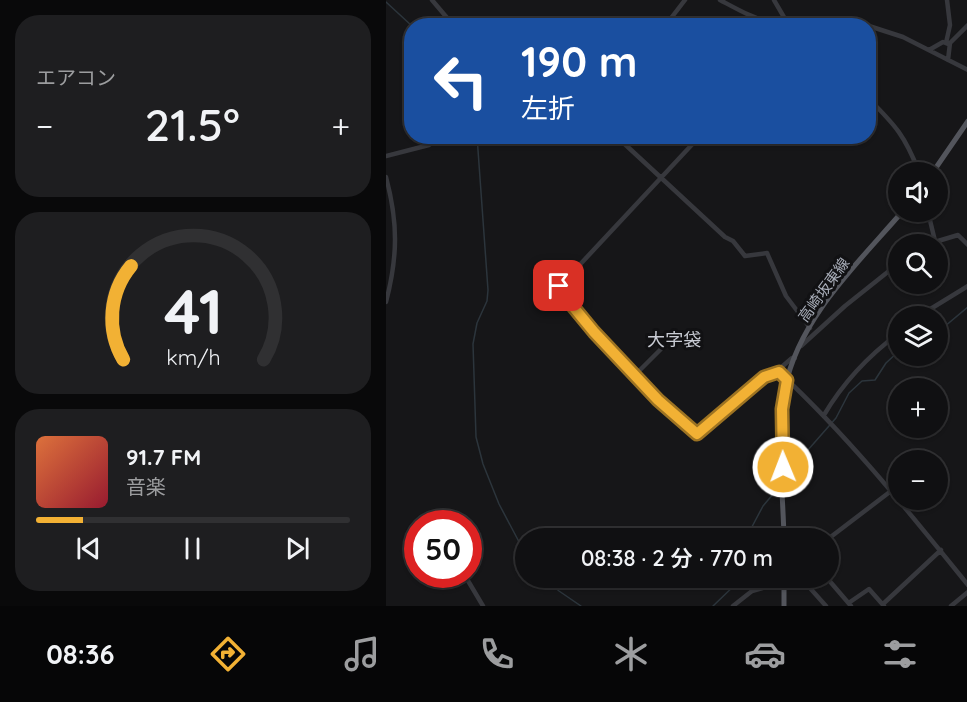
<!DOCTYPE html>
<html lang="ja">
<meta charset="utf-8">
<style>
body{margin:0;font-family:Quicksand,"Noto Sans JP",sans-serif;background:#1e1e20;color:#f1f3f6;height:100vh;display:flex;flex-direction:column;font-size:22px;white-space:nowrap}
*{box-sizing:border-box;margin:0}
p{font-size:20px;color:#9c9d9f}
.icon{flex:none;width:33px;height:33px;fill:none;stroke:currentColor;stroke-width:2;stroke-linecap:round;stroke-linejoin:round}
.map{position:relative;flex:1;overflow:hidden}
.details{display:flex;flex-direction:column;gap:15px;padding:15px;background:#09090a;width:386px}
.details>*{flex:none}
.top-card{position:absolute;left:18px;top:18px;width:472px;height:126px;border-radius:24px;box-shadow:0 2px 4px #0004,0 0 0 2px #303032;background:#1a4fa0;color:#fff;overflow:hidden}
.fabs{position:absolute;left:502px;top:162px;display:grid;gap:12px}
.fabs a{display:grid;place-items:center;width:60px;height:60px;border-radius:50%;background:#101012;box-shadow:0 2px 4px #0004,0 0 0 2px #303032;font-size:30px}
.speed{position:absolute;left:18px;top:510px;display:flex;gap:12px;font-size:30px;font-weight:700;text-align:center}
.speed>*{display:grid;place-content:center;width:78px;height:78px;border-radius:50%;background:#101012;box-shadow:0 2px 4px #0004,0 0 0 2px #303032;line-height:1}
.speed .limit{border:9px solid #d22;background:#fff;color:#111}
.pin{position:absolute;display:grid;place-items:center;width:51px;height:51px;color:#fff;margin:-26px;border-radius:12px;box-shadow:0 3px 9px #0006}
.me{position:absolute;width:66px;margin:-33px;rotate:359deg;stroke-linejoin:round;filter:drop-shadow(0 0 4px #0008)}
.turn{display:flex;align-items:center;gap:21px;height:126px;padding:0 18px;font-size:27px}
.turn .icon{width:78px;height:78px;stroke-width:2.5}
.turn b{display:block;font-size:42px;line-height:51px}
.big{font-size:45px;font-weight:600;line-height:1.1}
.details .tile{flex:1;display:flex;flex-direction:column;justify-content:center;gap:9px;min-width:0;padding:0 21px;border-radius:24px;background:#1e1e20}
.details .dial{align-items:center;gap:0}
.dial svg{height:156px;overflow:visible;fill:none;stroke:#303032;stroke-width:7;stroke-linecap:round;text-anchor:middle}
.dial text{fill:#f1f3f6;stroke:none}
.song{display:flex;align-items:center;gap:18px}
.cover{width:72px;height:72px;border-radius:9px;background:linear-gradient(135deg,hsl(20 70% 55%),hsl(350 70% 35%))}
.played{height:6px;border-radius:3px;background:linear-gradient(90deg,#f2b134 15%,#303032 15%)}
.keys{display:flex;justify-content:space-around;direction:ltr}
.heat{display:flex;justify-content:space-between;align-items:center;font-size:33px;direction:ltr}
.trip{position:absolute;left:129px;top:528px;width:324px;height:60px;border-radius:30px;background:#101012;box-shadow:0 2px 4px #0004,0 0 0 2px #303032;font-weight:600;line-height:60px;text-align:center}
.dock{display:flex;height:96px;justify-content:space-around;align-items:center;background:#060607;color:#9c9d9f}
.dock .icon{width:42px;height:42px}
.dock .selected{color:#f2b134}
.dock b{font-size:27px;color:#f1f3f6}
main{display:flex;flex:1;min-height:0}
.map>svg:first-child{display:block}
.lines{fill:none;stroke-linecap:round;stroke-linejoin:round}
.stream{stroke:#2c353c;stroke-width:1.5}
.minor{stroke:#37383d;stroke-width:4.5}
.major{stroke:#53555c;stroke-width:5}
.route-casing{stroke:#9d7322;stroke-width:15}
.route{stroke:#f2b134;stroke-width:10}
.labels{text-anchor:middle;stroke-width:6;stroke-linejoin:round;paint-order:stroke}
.street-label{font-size:15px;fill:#a8adb8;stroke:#111113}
.quarter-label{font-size:18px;fill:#c9ccd4;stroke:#111113}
</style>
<main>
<section class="details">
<div class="tile"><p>エアコン</p>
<div class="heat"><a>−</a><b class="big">21.5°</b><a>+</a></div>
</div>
<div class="tile dial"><svg viewBox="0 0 100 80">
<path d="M14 69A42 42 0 1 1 86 69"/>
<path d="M14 69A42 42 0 0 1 18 21" stroke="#f2b134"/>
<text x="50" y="56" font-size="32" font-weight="700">41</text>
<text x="50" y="72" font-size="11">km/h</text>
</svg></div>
<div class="tile">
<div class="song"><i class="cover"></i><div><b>91.7 FM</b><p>音楽</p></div></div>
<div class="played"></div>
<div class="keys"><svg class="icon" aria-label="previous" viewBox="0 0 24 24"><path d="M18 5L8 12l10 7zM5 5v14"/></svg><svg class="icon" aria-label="pause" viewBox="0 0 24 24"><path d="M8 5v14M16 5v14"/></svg><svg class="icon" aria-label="next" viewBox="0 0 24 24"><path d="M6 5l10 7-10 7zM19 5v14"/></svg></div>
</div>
</section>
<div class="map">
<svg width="582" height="606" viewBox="0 0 582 606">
<rect width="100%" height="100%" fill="#161618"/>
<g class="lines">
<path class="stream" d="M0,2L26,26
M91,136L102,290L101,301L91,323L87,344L90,437L97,464L113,504L140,555
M552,332L582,307
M400,475L450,418L463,393L476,381L489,380L500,363L513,351
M360,538L377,506L393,487
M158,578L173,591L195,606
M327,606L353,581V578"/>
<path class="minor" d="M46,0L68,26
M334,0C351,9 368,19 387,23C418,28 450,19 482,26
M388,0L402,24
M279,26L299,0
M483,26L517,37L582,70
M560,43L564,25L561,0
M543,50L557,42L562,44
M562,60L564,43L582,25
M483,99C510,126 519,136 533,172
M230,136L339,237L347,241L359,256L381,253L400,296L424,328
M314,136L173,287L180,299L272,400L311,434L378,377L393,372C463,437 522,511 582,585
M0,156L43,145L55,136
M0,177C12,222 12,256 0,302
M542,212L549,241
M542,244L572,235L582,245
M533,316L582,286
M415,346L459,306L513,263
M391,371L406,358H409
M249,375L282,342
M438,415C458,381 482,356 513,333
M77,520L79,524
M82,532L85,537L82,538
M442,539L505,491
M31,569L32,568
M78,574L97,606
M415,578L440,606
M441,578L465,606
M464,602L483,589L498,606
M497,604L555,550
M347,606L366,591L398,582
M565,606L582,592"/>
<path class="major" d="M547,172L582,121
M398,538C397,492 390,433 399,388C413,318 472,263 516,212
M398,578V606"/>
</g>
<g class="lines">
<defs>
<path id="route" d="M173,286L180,298L208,332L272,400L311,434L378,377L393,372L401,380L396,409L397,467"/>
</defs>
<use href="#route" class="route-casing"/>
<use href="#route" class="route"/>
</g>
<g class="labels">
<g class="street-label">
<text transform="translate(438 290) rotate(-54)" y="5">高崎坂東線</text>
</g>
<g class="quarter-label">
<text x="288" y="346">大字袋</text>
</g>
</g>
</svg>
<div class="fabs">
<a><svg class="icon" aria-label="sound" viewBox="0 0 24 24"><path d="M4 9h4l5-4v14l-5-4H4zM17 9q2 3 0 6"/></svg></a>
<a><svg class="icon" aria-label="search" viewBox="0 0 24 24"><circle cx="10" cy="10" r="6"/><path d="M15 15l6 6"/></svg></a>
<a><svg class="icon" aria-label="layers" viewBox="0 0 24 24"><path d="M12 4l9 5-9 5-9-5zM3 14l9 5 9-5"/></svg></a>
<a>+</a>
<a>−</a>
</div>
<div class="speed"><div class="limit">50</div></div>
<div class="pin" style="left:173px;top:286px;background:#d93025"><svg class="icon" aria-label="arrive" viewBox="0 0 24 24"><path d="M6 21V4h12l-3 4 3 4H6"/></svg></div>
<svg class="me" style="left:397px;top:467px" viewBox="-20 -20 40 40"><circle r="17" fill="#f2b134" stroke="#fff" stroke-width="3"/><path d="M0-11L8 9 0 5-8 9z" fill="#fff"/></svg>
<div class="trip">08:38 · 2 分 · 770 m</div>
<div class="top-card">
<div class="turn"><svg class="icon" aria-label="left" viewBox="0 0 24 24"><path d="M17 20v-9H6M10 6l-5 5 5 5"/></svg><div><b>190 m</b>左折</div></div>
</div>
</div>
</main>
<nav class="dock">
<b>08:36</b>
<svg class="icon selected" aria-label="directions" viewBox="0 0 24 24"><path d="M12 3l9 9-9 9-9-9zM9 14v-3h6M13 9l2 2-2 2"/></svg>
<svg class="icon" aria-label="music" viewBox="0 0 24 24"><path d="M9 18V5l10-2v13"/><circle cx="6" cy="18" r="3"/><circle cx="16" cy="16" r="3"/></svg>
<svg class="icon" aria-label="phone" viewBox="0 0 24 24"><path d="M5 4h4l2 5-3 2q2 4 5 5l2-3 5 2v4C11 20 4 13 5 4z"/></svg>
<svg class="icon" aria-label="climate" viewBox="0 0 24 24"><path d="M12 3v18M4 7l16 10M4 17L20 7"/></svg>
<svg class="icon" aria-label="car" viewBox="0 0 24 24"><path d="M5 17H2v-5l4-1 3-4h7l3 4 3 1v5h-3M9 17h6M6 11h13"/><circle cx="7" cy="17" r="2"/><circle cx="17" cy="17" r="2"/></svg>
<svg class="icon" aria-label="filters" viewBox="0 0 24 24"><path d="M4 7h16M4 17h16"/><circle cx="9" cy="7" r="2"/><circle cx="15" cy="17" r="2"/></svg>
</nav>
